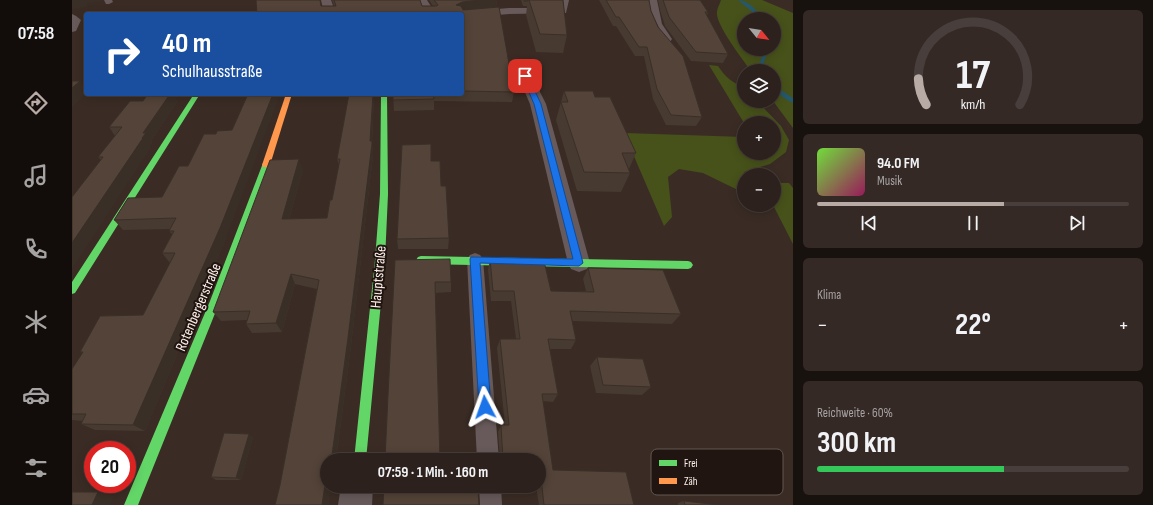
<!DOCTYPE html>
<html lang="de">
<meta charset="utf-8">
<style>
body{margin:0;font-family:"Sofia Sans Condensed",sans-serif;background:#342925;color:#f1f3f6;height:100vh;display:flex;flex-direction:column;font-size:15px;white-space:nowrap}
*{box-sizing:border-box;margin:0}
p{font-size:13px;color:#a6a3a3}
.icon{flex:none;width:22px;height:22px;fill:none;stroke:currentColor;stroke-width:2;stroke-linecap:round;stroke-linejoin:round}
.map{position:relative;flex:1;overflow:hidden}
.side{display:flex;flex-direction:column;gap:10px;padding:10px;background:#18120f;width:360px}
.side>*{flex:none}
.banner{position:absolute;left:12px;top:12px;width:380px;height:84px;border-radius:4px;box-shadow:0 2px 10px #0003,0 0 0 1px #483e3b;background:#1a4fa0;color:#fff;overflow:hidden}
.needle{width:26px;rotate:120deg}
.controls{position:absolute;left:665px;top:12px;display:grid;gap:8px}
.controls a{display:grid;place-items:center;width:44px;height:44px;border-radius:50%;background:#2c211c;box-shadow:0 2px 10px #0003,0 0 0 1px #483e3b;font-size:20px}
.speed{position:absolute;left:12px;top:441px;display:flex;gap:8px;font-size:20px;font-weight:700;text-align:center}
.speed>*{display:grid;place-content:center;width:52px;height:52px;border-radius:50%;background:#2c211c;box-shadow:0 2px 10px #0003,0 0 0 1px #483e3b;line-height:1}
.speed .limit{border:6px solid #d22;background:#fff;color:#111}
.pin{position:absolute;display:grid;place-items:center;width:34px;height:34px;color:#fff;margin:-17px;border-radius:8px;box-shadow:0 2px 6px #0006}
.me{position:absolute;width:44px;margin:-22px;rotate:356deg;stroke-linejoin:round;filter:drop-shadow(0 0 3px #0008)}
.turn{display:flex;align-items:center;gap:14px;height:84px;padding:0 12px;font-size:18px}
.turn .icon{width:52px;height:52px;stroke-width:2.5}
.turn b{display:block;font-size:28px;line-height:34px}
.big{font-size:30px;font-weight:700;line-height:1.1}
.side .widget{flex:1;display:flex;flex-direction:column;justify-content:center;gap:6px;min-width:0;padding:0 14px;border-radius:6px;background:#342925}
.side .dial{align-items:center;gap:0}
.dial svg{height:104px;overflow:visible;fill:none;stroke:#483e3b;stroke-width:7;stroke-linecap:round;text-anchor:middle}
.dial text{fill:#f1f3f6;stroke:none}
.song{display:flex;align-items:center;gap:12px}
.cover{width:48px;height:48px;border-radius:6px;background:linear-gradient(135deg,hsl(100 70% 55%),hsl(330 70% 35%))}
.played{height:4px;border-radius:2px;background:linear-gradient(90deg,#b8aaa4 60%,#483e3b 60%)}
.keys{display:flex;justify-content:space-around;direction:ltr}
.heat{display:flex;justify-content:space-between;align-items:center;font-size:22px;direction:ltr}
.charge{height:6px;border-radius:3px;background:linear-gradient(90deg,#34c759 60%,#483e3b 0)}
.trip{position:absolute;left:248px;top:453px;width:226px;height:40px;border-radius:20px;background:#2c211c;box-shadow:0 2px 10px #0003,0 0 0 1px #483e3b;font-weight:700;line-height:40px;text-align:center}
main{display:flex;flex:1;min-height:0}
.tab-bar{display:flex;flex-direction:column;width:72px;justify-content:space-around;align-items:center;background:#120d0b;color:#a6a3a3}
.tab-bar .icon{width:28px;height:28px}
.tab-bar .on{color:#b8aaa4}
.tab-bar b{font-size:18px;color:#f1f3f6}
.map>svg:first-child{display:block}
.green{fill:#47521a;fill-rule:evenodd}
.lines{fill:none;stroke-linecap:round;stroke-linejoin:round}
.stream{fill:#27576a;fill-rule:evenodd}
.lane{fill:#685a5a;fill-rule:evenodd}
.street{fill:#685a5a;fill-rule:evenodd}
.fast{fill:#63d668;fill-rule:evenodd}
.slow{fill:#ff974d;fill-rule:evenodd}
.wall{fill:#473a30}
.shaded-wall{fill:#3a2f27}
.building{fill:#534338;stroke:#3a2f27}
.route{fill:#1a73e8;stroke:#114b97}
.labels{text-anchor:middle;stroke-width:4;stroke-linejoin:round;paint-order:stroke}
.street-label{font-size:15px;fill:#fceee8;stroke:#201510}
.key{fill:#201510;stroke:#625651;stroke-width:1}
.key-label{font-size:11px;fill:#fceee8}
</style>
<main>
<nav class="tab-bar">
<b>07:58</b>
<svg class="icon on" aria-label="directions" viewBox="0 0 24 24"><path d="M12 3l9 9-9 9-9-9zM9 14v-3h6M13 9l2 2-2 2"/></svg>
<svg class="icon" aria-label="music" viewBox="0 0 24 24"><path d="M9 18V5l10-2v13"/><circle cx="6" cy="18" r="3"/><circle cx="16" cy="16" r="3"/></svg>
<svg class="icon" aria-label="phone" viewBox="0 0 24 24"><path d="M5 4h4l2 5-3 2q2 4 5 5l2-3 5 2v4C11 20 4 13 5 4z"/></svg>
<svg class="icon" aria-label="climate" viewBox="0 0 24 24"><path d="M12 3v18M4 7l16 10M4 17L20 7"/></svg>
<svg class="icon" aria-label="car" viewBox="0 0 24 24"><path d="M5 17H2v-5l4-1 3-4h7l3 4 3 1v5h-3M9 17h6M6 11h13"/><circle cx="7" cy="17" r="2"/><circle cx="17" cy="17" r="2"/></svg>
<svg class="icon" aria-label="filters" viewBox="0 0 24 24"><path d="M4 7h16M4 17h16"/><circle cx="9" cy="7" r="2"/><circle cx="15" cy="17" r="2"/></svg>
</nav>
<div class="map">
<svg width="721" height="505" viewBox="0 0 721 505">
<rect width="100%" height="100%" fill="#3a2c25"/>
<path class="green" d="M649,0H690L721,13V128L701,101L702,71H679C671,60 643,24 645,12C645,8 648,4 649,0ZM672,19H702V49H672Z
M637,65L646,66C653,77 660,82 672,88V101H685L709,126L717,140L714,152L698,164L672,172L670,192L631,173L607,169L596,177L600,217L592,226L552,133L672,137V153H702V123H672Z
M702,183H717L721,188V244L701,205Z"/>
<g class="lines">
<path class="stream" d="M666,0C676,0 686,11 691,19H687L683,14Z
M693,49H697L692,62L695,71H689L688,62Z
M702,82L704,83L709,90L721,98V103C712,99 702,92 702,82Z"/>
<path class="lane" d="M32,0H40L41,2L37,4H34Z
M403,253L408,255L411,259L427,460H405L395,259L398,255Z
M407,486H429L430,505H408Z"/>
<path class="street" d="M249,0H259L264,14H252Z
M345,0H355L364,14H352Z
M487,0H497L494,13L437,14L390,18V14H385L390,12L437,8H485Z
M575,0H585L590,24L600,39L598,42H590C578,26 577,18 575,0Z
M0,14L4,16L9,20L4,31L0,32Z
M453,72L458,73L460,76L474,104L518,263L515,269L507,272L499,269L496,263L458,104L446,76L448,73Z
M269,486H301L300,505H266Z"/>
<path class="fast" d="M122,94H128L3,293L0,294V282Z
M309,94H315L316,194L313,260L294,460H282L303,260L308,194Z
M191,163H197L198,165L148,301L66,505H52L138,301Z
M349,256L616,261L619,262L621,265L619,268L616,269L349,264L346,263L344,260L346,257Z"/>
<path class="slow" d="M214,94H220L198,165L197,167H191L190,165Z"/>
</g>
<path class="wall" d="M260,0H348L350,6H361L357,0H425L424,8L442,92L440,102L362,101V110L322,111L321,94H390V14L249,6H262Z
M449,0H491L495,35L491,53L464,52L454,15L455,6H451Z
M527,0H577L579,11L630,117L624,126L594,125L581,99L572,56H563L544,26H541Z
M586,0H628L636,12L635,16L656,54L651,63L619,61L593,26L588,10Z
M492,91L523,97L564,153L557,169L558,173L549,192L505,191L484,120Z
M76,94H101L105,102L79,141L80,143L77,147L78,149L29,160L26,157L43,136L37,127L71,101Z
M277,94H302L300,142L301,155L279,346L264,460H255V486H258L256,505H203L208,485L245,289L223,284L210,332L180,333L174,324L175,320L149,321L141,312L231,170L217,219L255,218L260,200L267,165L265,159Z
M359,161L369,186L377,238L376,249H326L325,239Z
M56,198L154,238L73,431L23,430L9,424L11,421L0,420V369L10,353L8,352L71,315L98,263L90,253L100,234L97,231L98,229L51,230L42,220Z
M418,259L479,291H514L511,279L516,268L609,314L600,324L500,321L504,340L499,349H477L486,394L481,402L471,401L481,470L562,505H467L464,486H467V460H428L426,432L429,425H433L425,348L428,339H444L439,301H419L416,270Z
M323,260L379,282V292L363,293Z
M525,357L579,387L570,395L524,393L518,366Z
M181,437L169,480H144L139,477Z
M612,501L647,505H606V503Z"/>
<path class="shaded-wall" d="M0,0H31V1L15,3V7L0,9Z
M409,0H425L424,8L390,11L384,5L390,2Z
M8,81L14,89V93L0,107V88Z
M98,94H101L105,102L79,141L80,143L77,147L78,149L0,269V243L70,138L71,133Z
M201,94H208L154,238L73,431L61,425Z
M301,94H302L300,142L301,155L279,346L264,460L260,455Z
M227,159L231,170L214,229L210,219Z
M219,274L223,284L210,332L204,323Z
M177,434L181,437L169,480L164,478Z
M257,455L261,460H257Z
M255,471V486H258L256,505H250Z
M26,492L42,496L38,505H20Z"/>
<path class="building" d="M184,0H248L249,6H264L262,0H348L350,6H364L366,5L362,0H409L390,2L384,5L389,6L391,10L427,7L442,92L390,91V14H185Z
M452,0H456V1H452Z
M457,0H491L495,35L468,34Z
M534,0H577L579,11L586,27L611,56L630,117L599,115L585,89L575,47H567L547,17H544Z
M591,0H628L636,12H633L656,54L624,52L597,17Z
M0,81H8L0,88Z
M492,91H521L523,97H538L564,153H550L558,173L512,172L489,102H496Z
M76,94H98L71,133H74L70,138H71L0,243V197L31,157H26L50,127H37L58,101H71Z
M176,94H201L148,228L61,425L9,424L14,414H0V369L11,352H8L28,316L71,315L103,253H90L102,231H97L104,218L42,220L56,198L90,197L107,166H116L132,134H144L145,131L160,130Z
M277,94H301L298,141H300V144L276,338L260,455H257V460H255V471L250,505H203L208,485L247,280L219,274L204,323L174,324L178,311L141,312L198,160L227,159L210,219L255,218L258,200H260L268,159H265Z
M321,94H361L362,99L321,100Z
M359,144V161H368L369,186H374L377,238L325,239L330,145Z
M378,259L379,282H363L368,460H313L316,395L323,260Z
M418,259L472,261L479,291L522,292L516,268L591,270L609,314L498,311L504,340L476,339L486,394H470L481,470L554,472L562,505H472L469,478H467V460H431L429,425H437L428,339H448L442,291H421Z
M525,357L571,359L579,387L531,385Z
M152,433L177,434L164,478L139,477Z
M312,486H368L369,492L406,491L407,505H311Z
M0,492H26L20,505H0Z
M612,501L647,505H613Z"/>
<path class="route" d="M453,74L456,76L469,104L511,263L507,266L408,263L419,407L417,411L413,413L409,411L407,407L398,259L399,257L501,259L462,104L450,76Z"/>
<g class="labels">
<g class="street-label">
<text transform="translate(306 277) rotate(-85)" y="5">Hauptstraße</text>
<text transform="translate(126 307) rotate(-67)" y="5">Rotenbergerstraße</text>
</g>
</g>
<rect x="579" y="449" width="132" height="46" rx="6" class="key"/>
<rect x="587" y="460" width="18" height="6" fill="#63d668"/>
<rect x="587" y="478" width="18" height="6" fill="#ff974d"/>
<g class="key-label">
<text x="612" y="467">Frei</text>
<text x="612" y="485">Zäh</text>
</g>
</svg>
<div class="controls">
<a><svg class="needle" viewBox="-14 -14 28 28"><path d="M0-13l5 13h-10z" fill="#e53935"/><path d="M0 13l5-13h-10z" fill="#a6a3a3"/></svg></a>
<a><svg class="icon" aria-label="layers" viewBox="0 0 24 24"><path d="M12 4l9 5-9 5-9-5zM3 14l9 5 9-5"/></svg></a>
<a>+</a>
<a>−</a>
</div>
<div class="speed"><div class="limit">20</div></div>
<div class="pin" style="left:453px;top:76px;background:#d93025"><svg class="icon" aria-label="arrive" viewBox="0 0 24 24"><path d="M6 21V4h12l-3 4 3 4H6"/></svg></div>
<svg class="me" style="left:413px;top:407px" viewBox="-20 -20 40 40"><path d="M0-17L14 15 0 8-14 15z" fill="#1a73e8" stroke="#fff" stroke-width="4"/></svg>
<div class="trip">07:59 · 1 Min. · 160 m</div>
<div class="banner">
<div class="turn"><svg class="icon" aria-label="right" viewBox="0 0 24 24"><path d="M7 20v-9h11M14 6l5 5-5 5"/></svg><div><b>40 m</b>Schulhausstraße</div></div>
</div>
</div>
<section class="side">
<div class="widget dial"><svg viewBox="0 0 100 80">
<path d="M14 69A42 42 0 1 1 86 69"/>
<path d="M14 69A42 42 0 0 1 8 49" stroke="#b8aaa4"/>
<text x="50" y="56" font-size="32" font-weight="700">17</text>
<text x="50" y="72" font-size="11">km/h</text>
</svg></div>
<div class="widget">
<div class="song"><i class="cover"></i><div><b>94.0 FM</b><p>Musik</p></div></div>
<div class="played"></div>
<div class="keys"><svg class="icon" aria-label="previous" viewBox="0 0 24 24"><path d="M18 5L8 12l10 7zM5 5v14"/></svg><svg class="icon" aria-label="pause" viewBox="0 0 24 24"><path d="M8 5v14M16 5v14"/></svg><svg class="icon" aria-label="next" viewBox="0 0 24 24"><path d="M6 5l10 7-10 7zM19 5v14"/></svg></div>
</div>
<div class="widget"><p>Klima</p>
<div class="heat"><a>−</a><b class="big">22°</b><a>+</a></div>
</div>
<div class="widget"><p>Reichweite · 60%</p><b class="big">300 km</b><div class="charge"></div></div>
</section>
</main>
